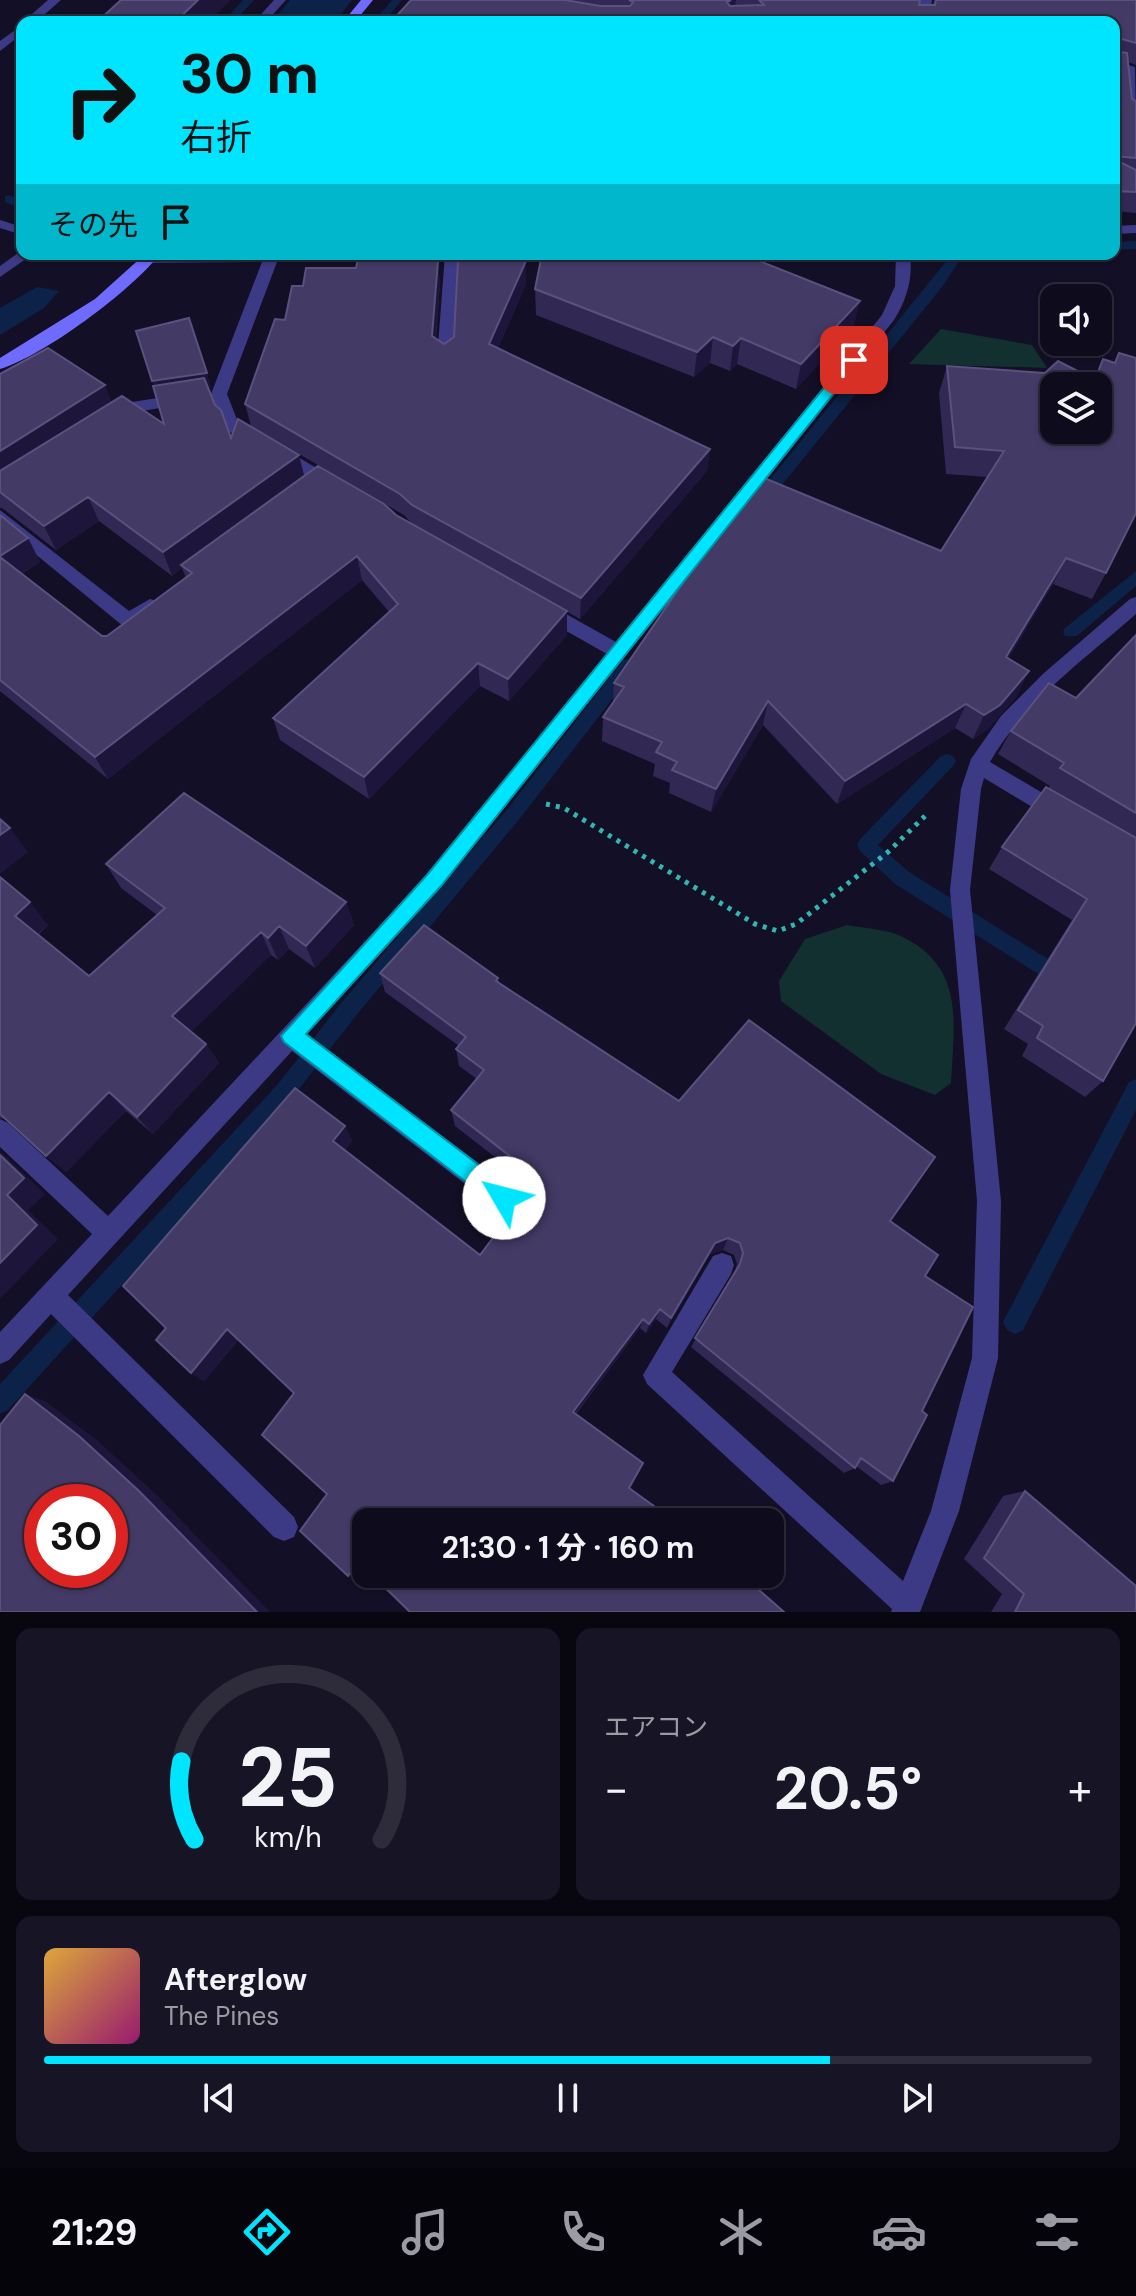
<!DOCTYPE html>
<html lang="ja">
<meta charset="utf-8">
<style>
body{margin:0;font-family:"DM Sans","Noto Sans JP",sans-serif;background:#171425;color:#f1f3f6;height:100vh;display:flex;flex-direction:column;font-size:30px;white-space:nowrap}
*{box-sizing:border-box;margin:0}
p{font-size:26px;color:#9b9ba3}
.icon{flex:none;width:44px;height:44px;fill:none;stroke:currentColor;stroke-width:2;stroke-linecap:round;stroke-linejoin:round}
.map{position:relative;height:1612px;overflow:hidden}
.details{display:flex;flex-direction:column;gap:16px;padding:16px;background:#08060f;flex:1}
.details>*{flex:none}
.top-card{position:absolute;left:16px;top:16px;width:1104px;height:244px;border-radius:16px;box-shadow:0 2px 6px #0004,0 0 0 2px #2e2b3b;background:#00e5ff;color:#111;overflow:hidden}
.buttons{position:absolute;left:1040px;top:284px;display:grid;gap:16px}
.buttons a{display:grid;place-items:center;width:72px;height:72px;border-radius:16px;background:#0e0b1c;box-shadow:0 2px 6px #0004,0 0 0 2px #2e2b3b;font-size:40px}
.speed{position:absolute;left:24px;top:1484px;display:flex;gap:16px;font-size:40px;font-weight:700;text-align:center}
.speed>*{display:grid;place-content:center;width:104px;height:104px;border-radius:50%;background:#0e0b1c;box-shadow:0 2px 6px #0004,0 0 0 2px #2e2b3b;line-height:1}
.speed .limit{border:12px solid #d22;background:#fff;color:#111}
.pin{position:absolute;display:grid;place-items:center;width:68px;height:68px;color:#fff;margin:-34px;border-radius:16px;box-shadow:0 4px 12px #0006}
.me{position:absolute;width:88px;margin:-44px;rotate:307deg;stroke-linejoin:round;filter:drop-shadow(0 0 6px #0008)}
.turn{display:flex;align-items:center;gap:28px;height:168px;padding:0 32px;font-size:36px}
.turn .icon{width:104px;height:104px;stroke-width:2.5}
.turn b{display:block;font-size:56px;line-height:68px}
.then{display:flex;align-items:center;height:76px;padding:0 32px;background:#0003;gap:16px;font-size:30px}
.big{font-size:60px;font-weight:700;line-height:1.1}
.details .card{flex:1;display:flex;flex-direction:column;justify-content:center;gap:12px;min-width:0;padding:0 28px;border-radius:16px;background:#171425}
.details .dial{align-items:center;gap:0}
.dial svg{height:208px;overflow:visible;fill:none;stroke:#2e2b3b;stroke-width:7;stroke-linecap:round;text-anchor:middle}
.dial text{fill:#f1f3f6;stroke:none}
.song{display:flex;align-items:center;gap:24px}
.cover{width:96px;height:96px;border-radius:12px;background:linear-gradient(135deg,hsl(40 70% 55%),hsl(320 70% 35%))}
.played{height:8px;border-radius:4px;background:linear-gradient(90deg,#00e5ff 75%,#2e2b3b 75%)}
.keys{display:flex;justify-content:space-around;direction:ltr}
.heat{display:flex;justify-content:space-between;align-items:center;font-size:44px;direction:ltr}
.details .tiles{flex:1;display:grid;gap:16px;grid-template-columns:1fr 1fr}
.card:last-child{grid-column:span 2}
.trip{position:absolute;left:352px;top:1508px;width:432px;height:80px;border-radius:16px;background:#0e0b1c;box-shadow:0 2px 6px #0004,0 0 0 2px #2e2b3b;font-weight:700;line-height:80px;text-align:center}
.tabs{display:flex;height:128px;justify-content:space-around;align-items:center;background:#06040b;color:#9b9ba3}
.tabs .icon{width:56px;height:56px}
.tabs .on{color:#00e5ff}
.tabs b{font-size:36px;color:#f1f3f6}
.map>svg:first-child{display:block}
.green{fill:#12302f}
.water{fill:#0c2248}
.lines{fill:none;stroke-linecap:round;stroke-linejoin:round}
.stream{fill:#0c2248;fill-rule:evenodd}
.river{fill:#0c2248;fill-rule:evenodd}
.path{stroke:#2fb8b0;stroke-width:5;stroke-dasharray:4 6;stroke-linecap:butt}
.service{fill:#3d3a85;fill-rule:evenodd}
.minor{fill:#3d3a85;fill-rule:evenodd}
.secondary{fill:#6f6bff;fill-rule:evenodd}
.wall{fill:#312854}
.shaded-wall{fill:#1d163a}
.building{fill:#433a66;stroke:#5a527e;stroke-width:2;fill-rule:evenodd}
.route{fill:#00e5ff;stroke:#0095a6;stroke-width:2}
</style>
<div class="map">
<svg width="1136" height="1612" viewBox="0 0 1136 1612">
<rect width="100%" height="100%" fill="#130f26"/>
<path class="green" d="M941,329L1032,345L1047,368L909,364Z
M847,925C862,928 882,929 896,934C966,964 954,1020 951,1083L935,1095L881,1074L781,1001L779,981L805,939Z"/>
<path class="water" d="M37,287L59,291L44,308L0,335V308Z"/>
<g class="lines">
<path class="stream" d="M243,0H254L234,22H223Z
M392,0H402L384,22H374Z
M9,195L22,200V209L5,202V196Z
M1136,241V249L1114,250V242Z
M718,254H831L825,258L723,260L719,259Z
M952,254H964L942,287L765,506H755V498Z
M1136,571V586L1077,636H1065L1063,632L1065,628Z
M629,659L637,665L635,670L521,817L355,1017L292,1098L8,1410L0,1414V1384L278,1084L341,1003L509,807L623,660Z
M947,754L953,756L956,761L953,766L878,845L909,872L1070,973L1073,979L1070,985L1063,988L1056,985L895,884L860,851L857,845L860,839L941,756Z
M1136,1079V1110L1023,1330L1015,1334L1007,1330L1003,1322L1007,1314L1129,1082Z"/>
<path class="river" d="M290,0H352L335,22H272Z"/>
<path class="path" d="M546,804L564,808L755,924L778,931L796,924L888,852L925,816"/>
<path class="service" d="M48,0H61L36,22H23Z
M22,25V34L0,51V41Z"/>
<path class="minor" d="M274,0H286L266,22H254Z
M920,0H932L929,22H917Z
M1114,61L1135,67L1136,118L1128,115L1123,70L1114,69Z
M0,220L22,227V235L0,228Z
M1136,225V233L1114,234V226Z
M21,251L22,254H33L0,277V266Z
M114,254H396L389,258L277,262L227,394L238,422L337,480L339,484L337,488H325L225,429L211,394L262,262L148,263Z
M445,254H459L453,359L445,364L437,359Z
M896,254H910C913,279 907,299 894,320L441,887L307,1034L513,1189L516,1198L513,1207L504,1210L495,1207L292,1051L68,1295L294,1517L298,1527L294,1537L284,1541L274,1537L51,1314L9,1360L0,1364V1332L92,1234L0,1147V1119L8,1123L108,1216L427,875L607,654L538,615L535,610L538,605H550L616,642L882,315L895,286Z
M184,394L190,395V403L142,411L116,424L108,419L132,402Z
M0,510L129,611L150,599L156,601L159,606C152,617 136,630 123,626L0,525Z
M1136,597V614C1085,659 1024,702 990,762L1068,808L1071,814L1068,820L1061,822L1054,820L984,778L981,789L970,890L1001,1201L998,1358L959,1511L920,1612H891L892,1609L647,1384L643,1375L713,1256L722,1253L731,1256L734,1265L731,1274L672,1372L903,1581L931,1511L972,1358L977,1201L950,890L961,789L971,759L1001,716L1044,673L1130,599Z"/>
<path class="secondary" d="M361,0H373L355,22H343Z
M145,254H160C132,290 44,356 0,369V358L95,299Z"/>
</g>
<path class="wall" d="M411,0H920L919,5H933L934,0H1136V65L1128,62L1132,99L1136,101V213L1114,211V22Z
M435,254L440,283L436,339L444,344L454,337L526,261V284L498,348L710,449L707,471L580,619L531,591L567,635L509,701L480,686L369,799L280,740L273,718L389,612L362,580L108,779L0,691V515L28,538L40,562L22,574L102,636H107L186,578L182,568L172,576L99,521L56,550L2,508H0V374L112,403L164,424L153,386L211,387L208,388L231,438L304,476L396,515L414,526L404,515L251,426L245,404L285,320L303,286L356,268Z
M535,289L854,326L796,389L737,364L730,371L710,363L694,377L536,315Z
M1119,353L1106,573L1092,599L1053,584L1008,659L1017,696L988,729L973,739L955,728L837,804L763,725L711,812L669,793L670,783L653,776L655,764L602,741L603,717L613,703L614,683L941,551L987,477L946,474L939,393L947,366L1094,379L1115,362Z
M1136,635V1023L1103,1081L1085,1097L1022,1056L1028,1044L1004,1029L1072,920L989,869L1002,847L1050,786L998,754L1011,731L1076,698Z
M106,864L346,902L354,925L315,968L289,949L278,960L271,955L191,1032L206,1044L219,1063L153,1134L126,1111L66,1172L7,1120L0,1118V877L48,925L38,935L89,976L157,915L121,888Z
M380,973L498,978L499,983L679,1101L890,1221L925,1276L922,1411L893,1481L881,1485L856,1466L855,1468L844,1473L691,1347L734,1273L737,1264L734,1255L723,1250L710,1254L667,1328L656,1319L646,1333L640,1328L576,1414L363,1566L357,1576H348L327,1494L294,1393L238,1340L204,1381L191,1373L345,1126L352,1141L345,1150L480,1255L532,1186L455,1126L451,1110L477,1079L459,1066L456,1049L459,1046L385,992Z
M1025,1491L1136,1612H991L1002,1594L964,1559L1003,1496Z"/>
<path class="shaded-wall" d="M198,0H231L208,22H175Z
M731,0H736L734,16L727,2Z
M435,254L437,272L438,261L440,283L434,359L432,336Z
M526,261V284L490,366L489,344Z
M860,301L854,326L796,389L801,364Z
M713,337L710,363L694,377L697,352Z
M741,338L737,364L730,371L733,346Z
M207,373L211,387L157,395L152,381Z
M105,385L115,410L0,483V451Z
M710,449L707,471L580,619L581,598Z
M299,455L305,479L181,565L182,568L172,576L163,552Z
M88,497L99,521L56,550L44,526Z
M28,538L40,562L12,580L0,556Z
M357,556L362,580L108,779L95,757Z
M1066,558L1053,584L994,682L1006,657Z
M567,611V635L509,701L508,679Z
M478,663L480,686L369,799L364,777Z
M1029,671L1017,696L988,729L973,739L984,715Z
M768,701L763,725L711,812L716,789Z
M966,704L955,728L837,804L845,781Z
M10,828L28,852L0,874V835Z
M30,902L48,925L33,938L15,916Z
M346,902L354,925L315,968L306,946Z
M279,926L289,949L278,960L268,938Z
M261,932L271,955L186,1037L172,1016Z
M206,1044L219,1063L153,1134L137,1117Z
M109,1092L126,1111L66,1172L46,1156Z
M345,1126L352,1141L340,1155L333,1141Z
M0,1151L45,1194L28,1210L58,1239L0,1299V1263L7,1195Z
M728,1238L723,1250L710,1254L667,1328L671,1318L715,1243Z
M660,1309L656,1319L646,1333L649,1324Z
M643,1319L640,1328L572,1418L573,1412Z
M227,1329L239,1338L204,1381L191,1373Z
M25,1394L45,1401L98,1441L156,1494L270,1612H257Z
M358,1561L366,1562L357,1576H348Z"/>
<path class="building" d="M121,0H198L175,22H97Z
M411,0H565L600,6H630L633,2L629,0H731L727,2L730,6L764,5L759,0H920L919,5H935L936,0H1136V43L1122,39L1118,42L1119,52L1127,53L1132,99L1136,101V158L1114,156V22H391Z
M1114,159L1136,170V192L1114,191Z
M359,254H435L434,261H438L432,336L444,344L454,337L458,261H526L489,344L710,449L581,598L412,505L400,494L245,404L275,319L285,320L292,286H303L306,268H356Z
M542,254H742L860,301L801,364L741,338L733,346L713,337L697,352L535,289Z
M189,318L207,373L152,381L136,331Z
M48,348L105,385L0,451V374Z
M1119,353L1136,358V513L1106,573L1066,558L1006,657L1029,671L1000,705L984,715L966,704L845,781L768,701L716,789L672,770L677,762L656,752L662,742L603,717L624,687L614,683L757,475L941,551L1004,451L955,447L947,366L1045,373L1058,361L1095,380L1103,359L1115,363ZM1054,386H1098V430H1054Z
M204,378L215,405L221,410L231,438L238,419L299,455L163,552L88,497L44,526L0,492V471L122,396L164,424L153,386Z
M318,466L384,504L396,515L567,611L508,679L478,663L364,777L273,718L398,604L357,556L95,757L0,680V557L102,636H107L192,573L181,565Z
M0,515L28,538L0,556Z
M1136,635V813L1060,768L1064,763L1011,731L1049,683L1076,698Z
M1046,787L1136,838V1023L1103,1081L1037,1038L1043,1026L1018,1010L1087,899L1002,847Z
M184,793L346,902L306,946L279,926L268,938L261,932L172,1016L206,1044L137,1117L109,1092L46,1156L0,1114V877L30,902L15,916L89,976L165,908L106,864Z
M0,819L10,828L0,835Z
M424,925L498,978L496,981L679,1101L749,1020L935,1157L890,1221L938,1255L925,1276L973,1307L922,1411L927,1415L893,1481L861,1458L855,1468L695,1338L740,1264L743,1253L740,1243L728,1238L715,1243L671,1318L660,1309L649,1324L643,1319L573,1412L643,1463L629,1488L676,1522H366V1569L358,1561L348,1576L300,1531L327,1494L262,1435L294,1393L227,1329L191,1373L156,1340L166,1328L123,1286L295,1088L345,1126L333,1141L480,1255L538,1178L451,1110L484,1070L456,1049L466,1037L380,973Z
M0,1155L24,1178L7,1195L37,1225L0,1263Z
M25,1394L79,1436L139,1491L257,1612H0V1425ZM42,1502H110V1570H42Z
M1025,1491L1136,1586V1612H1015L1024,1594L984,1558Z
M371,1574H741L784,1612H410Z"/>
<path class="route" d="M854,356L858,357V363L441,886L306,1034L512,1190L515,1198L512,1205L504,1209L496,1205L284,1042L281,1036L427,875L849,357Z"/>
</svg>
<div class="buttons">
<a><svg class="icon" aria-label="sound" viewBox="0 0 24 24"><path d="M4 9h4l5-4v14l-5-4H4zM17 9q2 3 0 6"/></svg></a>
<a><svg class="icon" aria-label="layers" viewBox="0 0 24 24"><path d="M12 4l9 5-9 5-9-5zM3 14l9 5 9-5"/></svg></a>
</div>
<div class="speed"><div class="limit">30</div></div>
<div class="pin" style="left:854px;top:360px;background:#d93025"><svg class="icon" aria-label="arrive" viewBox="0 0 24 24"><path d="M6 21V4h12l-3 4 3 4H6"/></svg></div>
<svg class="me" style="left:504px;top:1198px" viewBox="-20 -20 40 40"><circle r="19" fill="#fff"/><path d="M0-13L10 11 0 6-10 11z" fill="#00e5ff"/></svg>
<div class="trip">21:30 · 1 分 · 160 m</div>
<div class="top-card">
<div class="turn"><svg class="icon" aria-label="right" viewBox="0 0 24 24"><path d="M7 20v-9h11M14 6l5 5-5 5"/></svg><div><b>30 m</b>右折</div></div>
<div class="then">その先<svg class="icon" aria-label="arrive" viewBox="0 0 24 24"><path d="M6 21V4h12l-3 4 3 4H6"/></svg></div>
</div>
</div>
<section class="details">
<div class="tiles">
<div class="card dial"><svg viewBox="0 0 100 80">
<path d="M14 69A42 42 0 1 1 86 69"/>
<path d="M14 69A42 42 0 0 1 9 39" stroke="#00e5ff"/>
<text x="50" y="56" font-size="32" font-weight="700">25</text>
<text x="50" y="72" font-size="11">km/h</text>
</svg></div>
<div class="card"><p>エアコン</p>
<div class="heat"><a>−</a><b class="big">20.5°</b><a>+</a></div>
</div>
<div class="card">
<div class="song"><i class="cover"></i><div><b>Afterglow</b><p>The Pines</p></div></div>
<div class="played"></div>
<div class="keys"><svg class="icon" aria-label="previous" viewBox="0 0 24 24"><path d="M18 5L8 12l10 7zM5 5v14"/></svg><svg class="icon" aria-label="pause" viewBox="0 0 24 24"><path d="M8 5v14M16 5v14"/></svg><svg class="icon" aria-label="next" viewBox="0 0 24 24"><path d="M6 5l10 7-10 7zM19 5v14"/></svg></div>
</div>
</div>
</section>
<nav class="tabs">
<b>21:29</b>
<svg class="icon on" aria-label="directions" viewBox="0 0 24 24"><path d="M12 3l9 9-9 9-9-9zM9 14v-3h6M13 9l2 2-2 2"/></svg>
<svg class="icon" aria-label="music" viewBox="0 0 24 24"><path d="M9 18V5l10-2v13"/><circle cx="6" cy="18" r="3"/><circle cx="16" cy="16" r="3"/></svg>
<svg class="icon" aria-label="phone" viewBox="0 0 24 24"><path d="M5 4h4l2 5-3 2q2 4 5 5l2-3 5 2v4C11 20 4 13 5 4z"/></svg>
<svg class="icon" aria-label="climate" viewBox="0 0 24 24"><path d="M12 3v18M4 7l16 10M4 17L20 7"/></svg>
<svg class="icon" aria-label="car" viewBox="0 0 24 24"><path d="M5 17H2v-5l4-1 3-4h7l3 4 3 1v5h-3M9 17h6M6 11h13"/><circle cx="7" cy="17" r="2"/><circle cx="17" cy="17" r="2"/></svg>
<svg class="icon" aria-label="filters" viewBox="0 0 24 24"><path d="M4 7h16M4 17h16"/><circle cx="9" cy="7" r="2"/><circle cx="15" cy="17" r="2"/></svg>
</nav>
